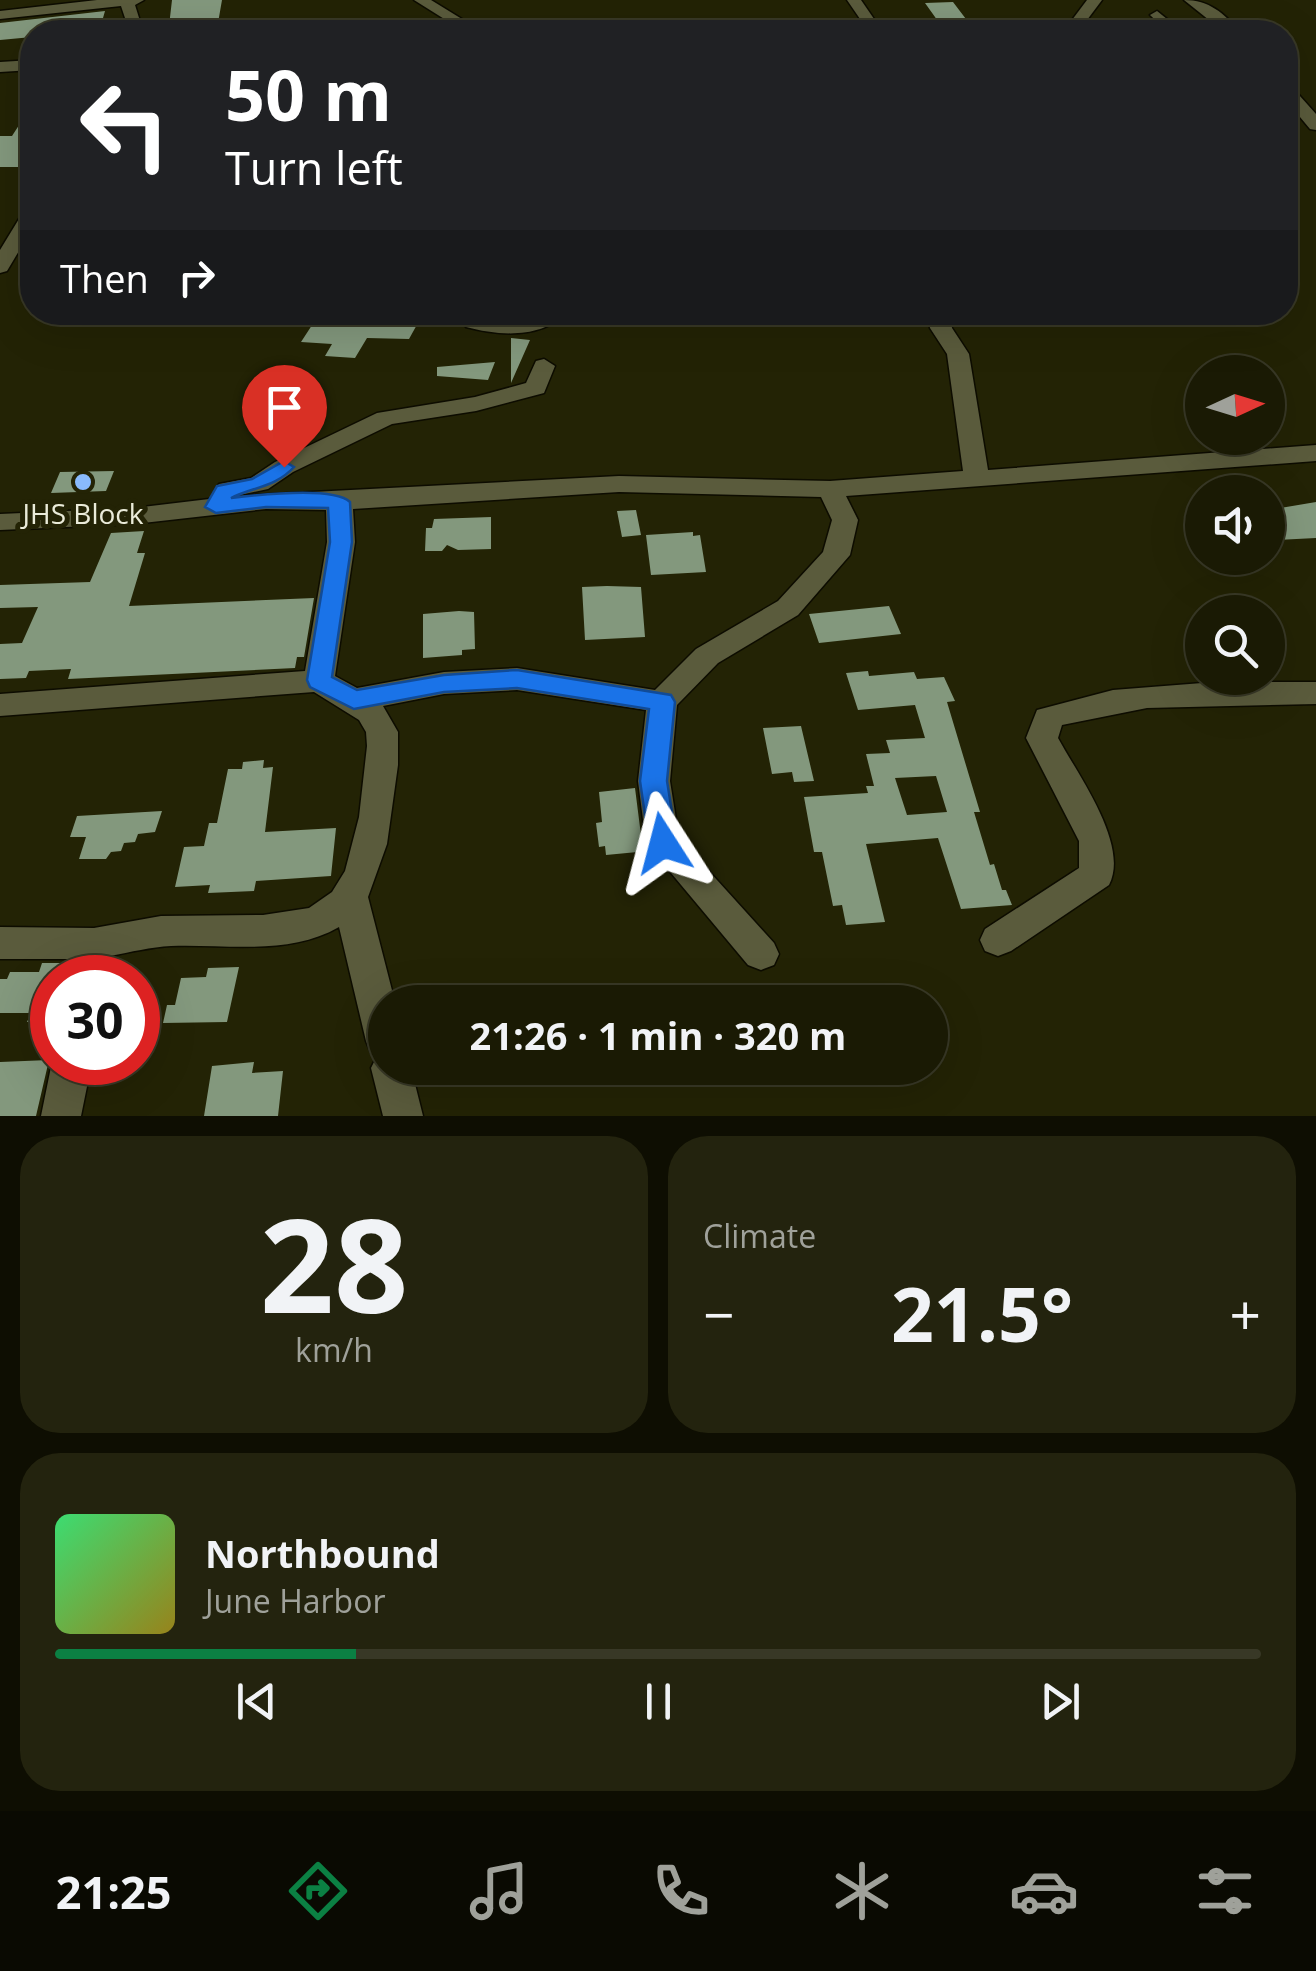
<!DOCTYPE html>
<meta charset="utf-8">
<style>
body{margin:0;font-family:"Open Sans",sans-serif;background:#23230e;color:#f1f3f6;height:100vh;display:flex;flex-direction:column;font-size:38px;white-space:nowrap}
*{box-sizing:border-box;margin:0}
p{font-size:32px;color:#9fa19a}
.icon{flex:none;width:55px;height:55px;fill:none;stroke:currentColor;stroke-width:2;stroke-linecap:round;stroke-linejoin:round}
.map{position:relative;height:1116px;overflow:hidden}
.side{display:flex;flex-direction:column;gap:20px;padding:20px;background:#0e0e02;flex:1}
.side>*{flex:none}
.banner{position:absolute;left:20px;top:20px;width:1278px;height:305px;border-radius:40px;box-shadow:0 10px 40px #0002,0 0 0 2px #383826;background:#202124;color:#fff;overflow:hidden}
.needle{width:65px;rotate:86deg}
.fabs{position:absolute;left:1185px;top:355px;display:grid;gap:20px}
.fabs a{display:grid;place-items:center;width:100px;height:100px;border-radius:50%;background:#1a1a04;box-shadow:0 10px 40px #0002,0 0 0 2px #383826;font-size:50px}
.speed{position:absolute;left:30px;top:955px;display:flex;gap:20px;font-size:50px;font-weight:700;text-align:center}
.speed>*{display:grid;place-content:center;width:130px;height:130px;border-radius:50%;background:#1a1a04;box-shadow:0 10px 40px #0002,0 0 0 2px #383826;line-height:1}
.speed .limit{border:15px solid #d22;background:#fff;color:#111}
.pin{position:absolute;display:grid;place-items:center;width:85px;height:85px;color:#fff;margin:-102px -42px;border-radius:50% 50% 50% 0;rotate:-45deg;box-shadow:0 0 10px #0007}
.pin .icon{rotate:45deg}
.me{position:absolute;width:110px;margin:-55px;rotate:351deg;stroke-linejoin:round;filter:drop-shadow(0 0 8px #0008)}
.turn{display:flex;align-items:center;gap:35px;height:210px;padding:0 40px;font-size:45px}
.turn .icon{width:130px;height:130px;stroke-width:2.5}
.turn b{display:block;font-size:70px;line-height:85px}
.then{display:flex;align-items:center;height:95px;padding:0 40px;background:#0003;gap:20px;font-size:38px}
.big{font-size:75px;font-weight:700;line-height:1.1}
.side .tile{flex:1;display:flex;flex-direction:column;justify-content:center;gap:15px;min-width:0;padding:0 35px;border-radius:40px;background:#23230e}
.side .dial{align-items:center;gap:0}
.dial b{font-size:130px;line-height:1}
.song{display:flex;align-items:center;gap:30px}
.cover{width:120px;height:120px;border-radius:15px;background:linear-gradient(135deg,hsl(140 70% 55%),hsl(50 70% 35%))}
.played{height:10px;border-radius:5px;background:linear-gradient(90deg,#0b8043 25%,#383826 25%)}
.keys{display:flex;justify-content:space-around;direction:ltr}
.heat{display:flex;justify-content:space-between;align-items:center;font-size:55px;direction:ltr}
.side .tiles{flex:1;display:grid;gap:20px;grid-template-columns:1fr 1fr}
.tile:last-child{grid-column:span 2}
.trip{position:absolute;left:368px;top:985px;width:580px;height:100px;border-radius:50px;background:#1a1a04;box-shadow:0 10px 40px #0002,0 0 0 2px #383826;font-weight:700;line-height:100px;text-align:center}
.dock{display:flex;height:160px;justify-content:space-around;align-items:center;background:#0a0a02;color:#9fa19a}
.dock .icon{width:70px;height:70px}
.dock .active{color:#0b8043}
.dock b{font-size:45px;color:#f1f3f6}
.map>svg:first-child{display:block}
.building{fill:#83987d;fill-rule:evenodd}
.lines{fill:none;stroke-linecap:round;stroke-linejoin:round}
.minor-casing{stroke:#0d0c00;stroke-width:3}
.minor{fill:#5a5b3c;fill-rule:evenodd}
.route{fill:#1a73e8;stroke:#114b97;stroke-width:2.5}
.poi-dot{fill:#89bafc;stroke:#232305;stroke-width:4}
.labels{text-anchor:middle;stroke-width:10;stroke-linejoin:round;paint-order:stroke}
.poi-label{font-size:28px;fill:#eaebd9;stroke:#232305}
</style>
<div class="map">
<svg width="1316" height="1116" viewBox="0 0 1316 1116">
<rect width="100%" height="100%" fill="#232305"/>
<path class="building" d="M172,0H222L218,23L169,26Z
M953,2L969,23L940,24L925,3Z
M105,11L99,32H32V37L0,40V23Z
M32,105V167H0V136H12Z
M364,317L419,321L409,339L367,338L355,358L325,356L332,344L301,342L314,322L351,324Z
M511,338L530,340L511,383Z
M495,362L488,380L437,376V367Z
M114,471L106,491L51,493L60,472Z
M1316,502V538L1277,540L1268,527V510Z
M636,510L641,535L622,537L617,511Z
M491,517V549L458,550L447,545L442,551H425L426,528H432L434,519Z
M144,531L137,553H145L129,606L314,598L304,657H297L295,668L68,679L71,669L29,671L26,678L0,679V644L22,643L38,607L0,608V585L90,582L111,533Z
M693,532V536L700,535L706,572L651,575L646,535Z
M607,586L641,587L645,637L585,640L582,587Z
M889,606L901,634L819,643L809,614Z
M459,611L474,612L475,649L462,650V655L423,658V614Z
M868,671L869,676L914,672L917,679L944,677L955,701L947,702L980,812H974L990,865L994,864L1002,890H1006L1012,905L961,909L938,838L866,844L885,922L846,925L842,905L833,906L822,852H814L804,797L868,793L866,786H874L866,754L890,753L886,740L925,738L915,705L858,710L846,673ZM936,776L947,812L907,815L895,778Z
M801,726L814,781L794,782L792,772L772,774L763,728Z
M264,760L263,768L273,767L265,832L336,828L331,876L256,881L254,891L208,893L210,885L175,887L184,847L204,846L209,823H217L228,769H242L243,762Z
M635,788L642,843L648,851L606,855L605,846L599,847L596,823L602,822L599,792Z
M162,811L155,832L138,834L135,842L124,843L121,851L111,852L106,859H79L86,837H70L77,816Z
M42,963H68L65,978H52L49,1022H27L31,1013H0V979H7L10,972H39Z
M239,967L227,1022L163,1023L167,1005H175L181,978L206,977L208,968Z
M49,1060L36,1116H0V1062Z
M254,1062L252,1073L283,1071L278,1116H204L212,1066Z"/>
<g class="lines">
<defs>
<path id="minor" d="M97,0H144L135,5L140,21L133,32H118L126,21L121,6L0,19V11Z
M414,0H431L483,32H465Z
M847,0H861L883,32H869Z
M1087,0H1102L1084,24L1087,32H1073L1069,24Z
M1184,0C1209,0 1224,13 1240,32H1224Z
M1157,11L1183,32H1168L1150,15Z
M32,60V70L0,72V62Z
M1285,84L1291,86L1316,114V130L1310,129L1285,99Z
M32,207V229L7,271L0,273V250L25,209Z
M458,312H480L483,318C513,325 538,312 568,312C541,339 500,336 466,327Z
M927,312H949L952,328L969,354L988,470L1316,445V461L846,496L858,520L850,555L798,615L718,663L677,705L670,781L679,838L774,943L779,954L774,965L761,970L748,965L646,843L638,781L646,710L517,690L444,694L383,706L398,732V765L387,844L368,897L395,1002H385V1068H411L423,1116H383L371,1068L377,1056L371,1053L366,1041L339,927C289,956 227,944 171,946C151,947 131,952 110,956L107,978H69L73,959H0V927L94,928L161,916L263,915L309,908L332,892L345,871L359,817L367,746L366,732L359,720L314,692L0,716V694L305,671L327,542L326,510L266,509L134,524L0,530V514L134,508L226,497L215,490L219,484L251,478L275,462L377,413L475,397L526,383L536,361L544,359L555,366L544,393L476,411L392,424L293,472L268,489L235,496L619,476L830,481L963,471L947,354L930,328ZM619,492L821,497L832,520L823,552L778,601L696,649L655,690L517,668L444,672L357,688L335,676L355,542L353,509Z
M1215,682H1316V704L1147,708L1062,725L1058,738C1078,775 1130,845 1109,885L1011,951L998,956L985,951L980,940L985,929L1079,868V841L1026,738L1037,710L1113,690Z
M52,1062H92L81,1116H41Z"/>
</defs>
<use href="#minor" class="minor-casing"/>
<use href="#minor" class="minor"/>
</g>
<path class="route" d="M284,461L294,467C276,487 253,487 231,498C256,495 333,486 350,502L352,542L332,677L357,690L444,675L517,670L671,695L675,702L667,781L677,843L673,851L663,855L653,851L649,843L640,781L649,709L517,688L444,692L354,709L310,687L307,680L330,542L328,508L266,507L216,513L205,507L217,486L252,479Z"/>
<circle class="poi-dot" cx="83" cy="482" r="10"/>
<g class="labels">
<g class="poi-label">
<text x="83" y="524">JHS Block</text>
</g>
</g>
</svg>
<div class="fabs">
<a><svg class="needle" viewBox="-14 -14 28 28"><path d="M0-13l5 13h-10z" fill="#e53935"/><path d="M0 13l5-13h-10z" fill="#9fa19a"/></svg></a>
<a><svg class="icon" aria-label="sound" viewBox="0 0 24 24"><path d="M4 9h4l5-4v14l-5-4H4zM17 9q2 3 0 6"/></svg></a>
<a><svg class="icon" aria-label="search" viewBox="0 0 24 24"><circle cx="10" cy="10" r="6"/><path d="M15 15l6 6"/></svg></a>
</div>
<div class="speed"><div class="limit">30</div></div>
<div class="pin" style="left:284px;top:467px;background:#d93025"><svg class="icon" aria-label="arrive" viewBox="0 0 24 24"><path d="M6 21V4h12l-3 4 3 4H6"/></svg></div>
<svg class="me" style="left:663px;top:843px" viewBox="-20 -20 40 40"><path d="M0-17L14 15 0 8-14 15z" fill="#1a73e8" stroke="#fff" stroke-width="4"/></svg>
<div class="trip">21:26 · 1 min · 320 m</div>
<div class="banner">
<div class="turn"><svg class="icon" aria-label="left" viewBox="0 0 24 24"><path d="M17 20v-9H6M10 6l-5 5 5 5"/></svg><div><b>50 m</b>Turn left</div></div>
<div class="then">Then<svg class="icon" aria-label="right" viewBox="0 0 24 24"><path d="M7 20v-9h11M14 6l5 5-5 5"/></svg></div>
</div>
</div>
<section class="side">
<div class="tiles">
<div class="tile dial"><b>28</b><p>km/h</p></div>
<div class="tile"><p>Climate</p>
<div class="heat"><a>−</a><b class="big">21.5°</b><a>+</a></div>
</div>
<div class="tile">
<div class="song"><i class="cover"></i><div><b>Northbound</b><p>June Harbor</p></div></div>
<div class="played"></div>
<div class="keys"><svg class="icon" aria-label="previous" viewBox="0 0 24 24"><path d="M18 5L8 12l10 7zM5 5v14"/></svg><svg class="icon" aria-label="pause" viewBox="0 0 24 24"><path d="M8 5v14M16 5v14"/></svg><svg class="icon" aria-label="next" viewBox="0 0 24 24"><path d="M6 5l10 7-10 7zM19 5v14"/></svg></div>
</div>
</div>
</section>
<nav class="dock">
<b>21:25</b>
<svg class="icon active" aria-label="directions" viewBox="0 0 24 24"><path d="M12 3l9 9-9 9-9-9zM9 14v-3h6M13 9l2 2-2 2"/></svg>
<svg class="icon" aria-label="music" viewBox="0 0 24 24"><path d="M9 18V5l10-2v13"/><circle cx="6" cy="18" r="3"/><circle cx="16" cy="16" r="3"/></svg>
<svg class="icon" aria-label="phone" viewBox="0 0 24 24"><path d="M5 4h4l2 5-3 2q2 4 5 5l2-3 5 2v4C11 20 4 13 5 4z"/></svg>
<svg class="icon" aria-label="climate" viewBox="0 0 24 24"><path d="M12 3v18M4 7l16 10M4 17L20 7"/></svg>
<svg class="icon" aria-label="car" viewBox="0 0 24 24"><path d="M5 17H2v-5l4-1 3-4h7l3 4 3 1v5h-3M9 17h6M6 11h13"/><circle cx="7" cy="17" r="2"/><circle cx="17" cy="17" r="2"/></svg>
<svg class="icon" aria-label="filters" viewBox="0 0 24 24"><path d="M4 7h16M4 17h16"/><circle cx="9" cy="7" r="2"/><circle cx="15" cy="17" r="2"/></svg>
</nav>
